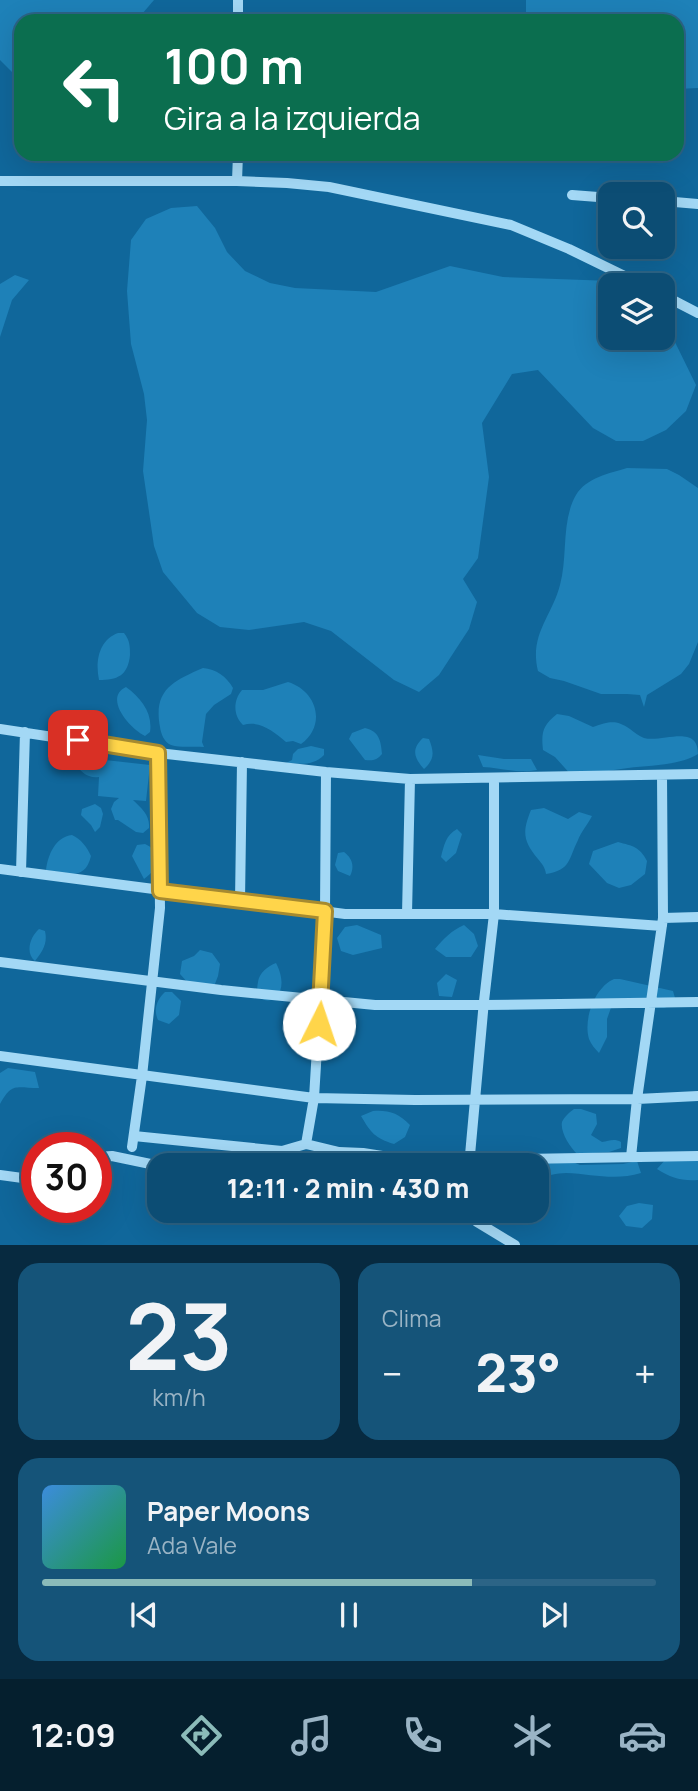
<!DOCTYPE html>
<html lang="es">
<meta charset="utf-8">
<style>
body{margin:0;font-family:Manrope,sans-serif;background:#155479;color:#f1f3f6;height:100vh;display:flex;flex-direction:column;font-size:26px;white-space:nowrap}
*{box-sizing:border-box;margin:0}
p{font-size:23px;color:#9ab4c5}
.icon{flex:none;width:38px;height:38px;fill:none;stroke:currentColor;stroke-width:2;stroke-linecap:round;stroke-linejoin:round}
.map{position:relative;height:1245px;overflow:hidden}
.sheet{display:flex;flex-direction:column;gap:18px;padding:18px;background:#072a40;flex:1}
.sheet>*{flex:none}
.banner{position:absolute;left:14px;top:14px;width:670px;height:147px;border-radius:21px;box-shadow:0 7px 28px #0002,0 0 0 2px #2c6486;background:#0b6e4f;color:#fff;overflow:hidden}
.fabs{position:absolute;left:598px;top:182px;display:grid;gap:14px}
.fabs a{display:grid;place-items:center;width:77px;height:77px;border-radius:14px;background:#0c4d74;box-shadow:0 7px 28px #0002,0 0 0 2px #2c6486;font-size:35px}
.speed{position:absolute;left:21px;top:1132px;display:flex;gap:14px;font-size:35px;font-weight:700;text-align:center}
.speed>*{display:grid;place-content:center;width:91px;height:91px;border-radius:50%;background:#0c4d74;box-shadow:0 7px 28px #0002,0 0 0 2px #2c6486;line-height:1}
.speed .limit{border:10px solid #d22;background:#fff;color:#111}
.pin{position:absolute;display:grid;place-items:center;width:60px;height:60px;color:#fff;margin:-30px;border-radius:14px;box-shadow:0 4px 10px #0006}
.me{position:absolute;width:77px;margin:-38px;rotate:4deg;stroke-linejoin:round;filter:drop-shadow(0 0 5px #0008)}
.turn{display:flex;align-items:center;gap:24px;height:147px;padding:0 35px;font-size:32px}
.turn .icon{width:91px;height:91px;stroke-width:2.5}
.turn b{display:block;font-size:49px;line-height:60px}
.big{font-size:52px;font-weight:800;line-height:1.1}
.sheet .widget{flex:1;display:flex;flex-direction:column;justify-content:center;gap:10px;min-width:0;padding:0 24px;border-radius:21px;background:#155479}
.sheet .dial{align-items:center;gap:0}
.dial b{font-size:91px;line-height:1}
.song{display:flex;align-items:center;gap:21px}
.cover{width:84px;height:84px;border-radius:10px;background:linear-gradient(135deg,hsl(210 70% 55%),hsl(140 70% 35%))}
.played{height:7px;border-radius:4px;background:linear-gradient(90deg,#8bbbb9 70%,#2c6486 70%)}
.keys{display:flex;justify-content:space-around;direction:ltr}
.heat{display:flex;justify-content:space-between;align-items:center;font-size:38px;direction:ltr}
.sheet .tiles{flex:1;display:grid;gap:18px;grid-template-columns:1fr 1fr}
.widget:last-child{grid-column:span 2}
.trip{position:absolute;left:147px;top:1153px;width:402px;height:70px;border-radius:21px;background:#0c4d74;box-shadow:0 7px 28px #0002,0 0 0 2px #2c6486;font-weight:800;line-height:70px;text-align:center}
.menu{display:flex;height:112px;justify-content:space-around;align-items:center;background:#051f2e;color:#9ab4c5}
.menu .icon{width:49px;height:49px}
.menu .on{color:#8bbbb9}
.menu b{font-size:32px;color:#f1f3f6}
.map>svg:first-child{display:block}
.green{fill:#1e81b8}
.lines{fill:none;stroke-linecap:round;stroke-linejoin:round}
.minor{stroke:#a3d8f5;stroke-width:10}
.route-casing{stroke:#a68a30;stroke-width:18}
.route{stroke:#ffd54a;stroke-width:12}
</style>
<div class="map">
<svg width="698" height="1245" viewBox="0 0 698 1245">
<rect width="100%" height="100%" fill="#10679b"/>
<path class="green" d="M0,0H154L136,21H21V81L0,60Z
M526,0H698V88L677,89V21H526Z
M197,206L215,228L227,252L245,271L270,283L295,288L376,292L450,266L503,277L612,281L619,285H611V338H663V326L672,336L696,385L686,411L666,430L643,441H616L593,428L538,370L512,374L482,423L489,477L478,558L463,579L477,602L469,629L439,675L419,692L394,680L331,631L304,622L249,630L220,627L197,613L163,572L154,546L143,471L147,420L144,394L131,344L127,291L131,240L146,219L171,208Z
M15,275L29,280L12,300L0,337V284Z
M627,468L667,469L679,475L698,488V642L689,664L681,674L647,695L644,707L640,695L627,694H601L564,681L550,678L538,671C529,635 552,616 560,585C568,556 561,521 576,495C586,478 610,473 627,468Z
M118,633H124C130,641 130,646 130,655C128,676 117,680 99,680C95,661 99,640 118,633Z
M203,668C216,669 227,677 233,688L231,694L214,705L206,714L202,742L204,747C194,746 180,748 171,745C164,742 161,734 160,727C153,690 173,681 203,668Z
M288,682C317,691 327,725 301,744L293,741L286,742C274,732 260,720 243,725C233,716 233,700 242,690H263Z
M126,687C141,698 153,713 150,732L145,736C130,729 103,698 126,687Z
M557,714L569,716L593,727C609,722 615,719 630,729C634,732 639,736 644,738C662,743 698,723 698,754C678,766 650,765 628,768C609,770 591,775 573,777L555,757L543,750C541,732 543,725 557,714Z
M365,728C379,731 381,741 382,754C377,760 373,761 365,760L349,739L352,733Z
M423,738L429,739C434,752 435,759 424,769C414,758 411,749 423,738Z
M80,742C92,742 100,750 105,760L150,765L146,801L133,800C142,809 150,815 149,828L143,833L136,832L118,820H115L111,809L114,802L119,798L98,796L99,777C81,780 66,757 80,742Z
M311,746L324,749V755C313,766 301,764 286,763L292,760L293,754L298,749Z
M478,755L504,759H531L537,770C518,774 503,768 483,767Z
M95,804L101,808L103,814L100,827L95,832L91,825L81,815L82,809Z
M544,808L568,819L579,812L592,816C588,824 581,832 578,840C568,860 571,870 546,874C545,867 542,864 538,859C523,841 522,832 531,810Z
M457,829L462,834L456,853L446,862L441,857C444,845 446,835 457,829Z
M72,835C81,839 87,847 91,856C85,882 66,873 46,870C48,855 55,837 72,835Z
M618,842C633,846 640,847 647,861L645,874L631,885L619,888L607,883L589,864L593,851Z
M145,844C163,852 159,869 144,879L132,856L137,845Z
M344,852C352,858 355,866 350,876L338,871L335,865L338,853Z
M357,925L381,935L382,948L353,955L341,951L337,938L345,927Z
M464,925L474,934L478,946L471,957H446L435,949C444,938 451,931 464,925Z
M39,929L45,931C48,944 42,952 35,961C25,953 30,937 39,929Z
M200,950L212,953L220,964L218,976L213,989L189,984L180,974L182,961L194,956Z
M276,963C297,1004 251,1013 258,982C259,973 268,966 276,963Z
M446,974L457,980L452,997L439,996L437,983Z
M614,979H620L673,991L675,998L667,1007L664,1008L612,1005L607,1019V1037L599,1053C595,1049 591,1044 589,1039C583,1019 595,987 614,979Z
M165,992H172L181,1001L179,1015L169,1024L158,1020C153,1010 157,999 165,992Z
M8,1068L35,1072L39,1088C16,1088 12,1082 0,1104V1073Z
M574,1109H581L596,1114L597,1124L591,1135L602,1142C609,1141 614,1138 621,1142V1148L609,1152L577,1154C570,1147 560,1132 562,1122C564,1117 570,1112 574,1109Z
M373,1111C389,1110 398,1113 410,1125L405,1137L394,1144C375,1138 371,1133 361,1116Z
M556,1155L580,1165L623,1164L637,1161L641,1173C615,1181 592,1174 566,1173C557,1173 547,1176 537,1177V1166H419Z
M666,1159H698V1180C681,1181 671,1178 657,1169Z
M639,1203L653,1205L652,1219L642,1228L626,1226L619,1216L627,1206Z"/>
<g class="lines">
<path class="minor" d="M238,21V0
M0,181H237L287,183L329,187L511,225L569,249L643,285
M237,181L238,154
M572,195L611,198
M663,201L698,204
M663,295L698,313
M0,729L158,753L326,772L410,779L698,774
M0,869L345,914H494L662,926
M21,872L25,732
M240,901L242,762
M407,914L410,779
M663,918L698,917
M0,962L221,990L375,1005H484L698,1002
M0,1056L314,1098L415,1100L637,1099L698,1096
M134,1136L282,1151L306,1144L339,1152L363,1153L414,1161L698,1156
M306,1144L314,1098L320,999L325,911L326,772
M132,1147L142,1076L160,908L158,753
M96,1157L112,1156L160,1166
M631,1157L637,1099L663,918L662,775
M469,1166L484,1001L494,914V778
M0,1175L37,1180
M468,1211L477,1222L515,1245"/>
</g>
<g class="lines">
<defs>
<path id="route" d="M78,740L158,753L160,891L325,911L319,1024"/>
</defs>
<use href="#route" class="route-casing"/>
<use href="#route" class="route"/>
</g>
</svg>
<div class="fabs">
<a><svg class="icon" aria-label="search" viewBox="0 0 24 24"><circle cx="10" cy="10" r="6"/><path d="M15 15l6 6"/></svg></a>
<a><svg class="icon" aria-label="layers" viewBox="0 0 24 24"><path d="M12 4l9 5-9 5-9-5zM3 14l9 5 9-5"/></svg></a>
</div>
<div class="speed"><div class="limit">30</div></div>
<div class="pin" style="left:78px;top:740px;background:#d93025"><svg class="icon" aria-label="arrive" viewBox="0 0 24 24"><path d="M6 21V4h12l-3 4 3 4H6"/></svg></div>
<svg class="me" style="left:319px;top:1024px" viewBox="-20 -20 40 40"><circle r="19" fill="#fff"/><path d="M0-13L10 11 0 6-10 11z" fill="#ffd54a"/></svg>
<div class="trip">12:11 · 2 min · 430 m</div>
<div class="banner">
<div class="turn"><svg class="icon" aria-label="left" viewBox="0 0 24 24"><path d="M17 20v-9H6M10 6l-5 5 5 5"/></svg><div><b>100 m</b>Gira a la izquierda</div></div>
</div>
</div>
<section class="sheet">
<div class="tiles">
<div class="widget dial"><b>23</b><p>km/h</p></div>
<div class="widget"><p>Clima</p>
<div class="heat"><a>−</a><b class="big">23°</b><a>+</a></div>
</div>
<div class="widget">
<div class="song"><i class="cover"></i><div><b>Paper Moons</b><p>Ada Vale</p></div></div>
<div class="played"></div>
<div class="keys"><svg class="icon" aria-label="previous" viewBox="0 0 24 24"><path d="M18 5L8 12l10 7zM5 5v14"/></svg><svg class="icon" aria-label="pause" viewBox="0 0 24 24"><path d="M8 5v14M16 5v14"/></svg><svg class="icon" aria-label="next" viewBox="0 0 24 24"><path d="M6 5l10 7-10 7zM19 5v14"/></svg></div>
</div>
</div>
</section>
<nav class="menu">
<b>12:09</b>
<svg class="icon on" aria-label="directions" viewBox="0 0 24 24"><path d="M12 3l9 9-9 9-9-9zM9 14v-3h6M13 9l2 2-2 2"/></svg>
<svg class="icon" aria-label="music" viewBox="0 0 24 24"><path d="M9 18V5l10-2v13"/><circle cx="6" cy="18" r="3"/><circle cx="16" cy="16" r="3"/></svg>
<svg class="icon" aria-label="phone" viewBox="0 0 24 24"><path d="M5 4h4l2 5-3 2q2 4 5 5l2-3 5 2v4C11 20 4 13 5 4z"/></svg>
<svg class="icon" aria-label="climate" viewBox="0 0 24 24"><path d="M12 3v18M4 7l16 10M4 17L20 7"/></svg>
<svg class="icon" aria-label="car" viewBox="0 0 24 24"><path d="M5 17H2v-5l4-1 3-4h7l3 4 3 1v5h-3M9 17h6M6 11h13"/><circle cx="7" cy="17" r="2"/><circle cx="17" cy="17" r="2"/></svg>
</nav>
